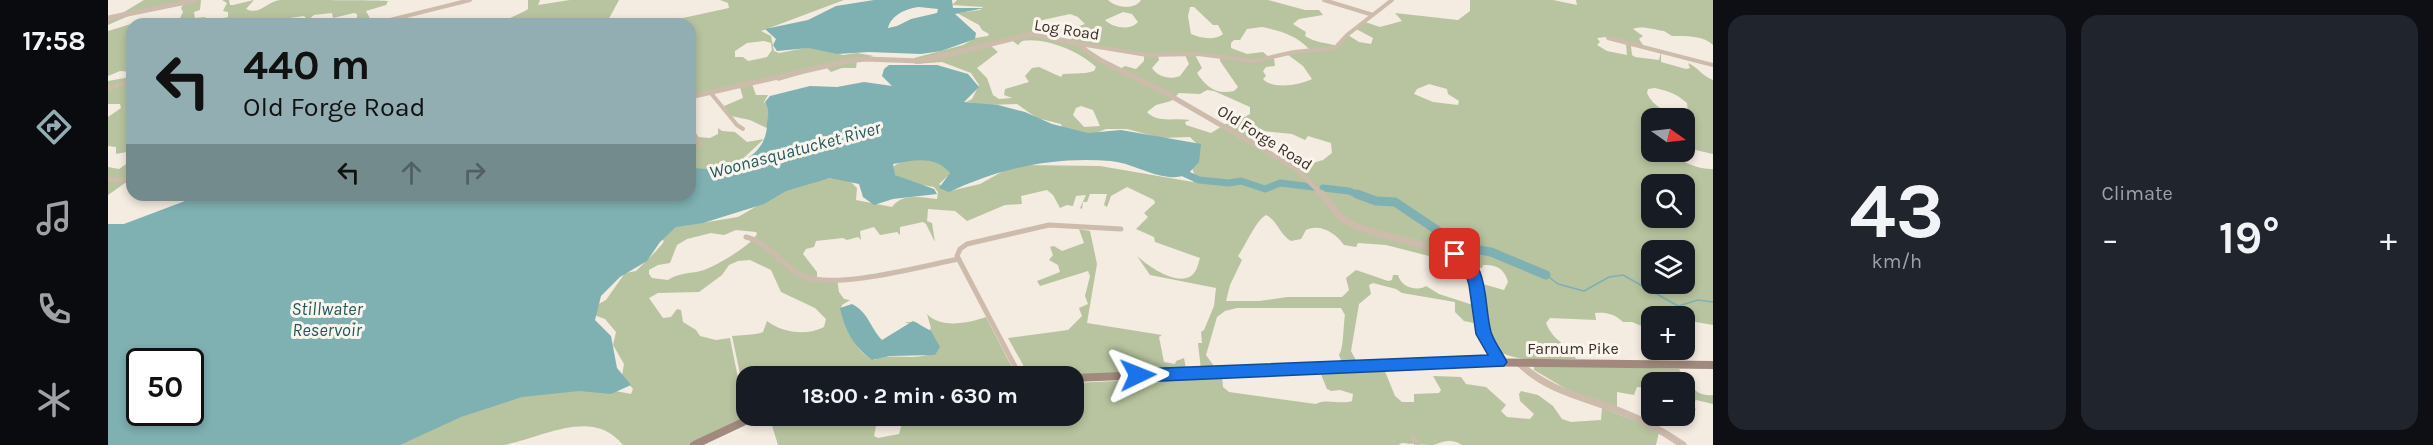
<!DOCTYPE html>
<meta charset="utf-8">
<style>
body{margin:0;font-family:Karla,sans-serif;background:#20242c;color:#f1f3f6;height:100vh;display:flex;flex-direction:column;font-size:22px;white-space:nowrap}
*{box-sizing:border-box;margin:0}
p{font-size:20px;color:#9ea1a6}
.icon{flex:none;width:33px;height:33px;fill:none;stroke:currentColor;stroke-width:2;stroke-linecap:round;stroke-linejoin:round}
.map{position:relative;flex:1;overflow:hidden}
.drawer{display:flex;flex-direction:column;gap:15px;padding:15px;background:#0d0f14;width:720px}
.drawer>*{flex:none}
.banner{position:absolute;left:18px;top:18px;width:570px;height:183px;border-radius:18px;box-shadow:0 3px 9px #0003;background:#92aeb2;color:#111;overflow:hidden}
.needle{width:39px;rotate:104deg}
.controls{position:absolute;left:1533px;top:108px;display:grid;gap:12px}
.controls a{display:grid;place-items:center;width:54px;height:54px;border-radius:12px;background:#171b24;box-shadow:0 3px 9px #0003;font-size:30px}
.speed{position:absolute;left:18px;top:348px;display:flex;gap:12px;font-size:30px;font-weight:700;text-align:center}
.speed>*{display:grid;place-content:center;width:78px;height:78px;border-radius:50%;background:#171b24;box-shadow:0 3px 9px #0003;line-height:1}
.speed .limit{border:3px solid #111;border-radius:9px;background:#fff;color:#111}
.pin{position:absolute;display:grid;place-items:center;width:51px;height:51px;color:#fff;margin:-26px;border-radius:12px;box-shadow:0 3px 9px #0006}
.me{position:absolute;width:66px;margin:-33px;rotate:88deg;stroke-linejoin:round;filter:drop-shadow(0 0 4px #0008)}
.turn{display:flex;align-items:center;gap:21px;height:126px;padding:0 18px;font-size:27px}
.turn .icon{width:78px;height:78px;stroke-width:2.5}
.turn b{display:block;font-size:42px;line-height:51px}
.lanes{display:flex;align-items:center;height:57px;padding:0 18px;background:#0003;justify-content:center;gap:30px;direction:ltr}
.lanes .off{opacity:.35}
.big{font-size:45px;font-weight:700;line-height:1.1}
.drawer .card{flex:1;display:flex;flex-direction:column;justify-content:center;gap:9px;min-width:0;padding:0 21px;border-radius:18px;background:#20242c}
.drawer .dial{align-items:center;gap:0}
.dial b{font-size:78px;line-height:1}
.heat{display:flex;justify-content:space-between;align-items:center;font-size:33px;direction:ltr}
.drawer .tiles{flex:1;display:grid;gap:15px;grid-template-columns:repeat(2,1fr)}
.trip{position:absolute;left:628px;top:366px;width:348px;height:60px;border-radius:18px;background:#171b24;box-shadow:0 3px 9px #0003;font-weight:700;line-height:60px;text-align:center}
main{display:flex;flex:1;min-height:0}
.dock{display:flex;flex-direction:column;width:108px;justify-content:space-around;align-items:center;background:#090b0e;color:#9ea1a6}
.dock .icon{width:42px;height:42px}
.dock .selected{color:#92aeb2}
.dock b{font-size:27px;color:#f1f3f6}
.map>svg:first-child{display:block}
.green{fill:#b8c4a0;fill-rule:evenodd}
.water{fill:#7fb0b2;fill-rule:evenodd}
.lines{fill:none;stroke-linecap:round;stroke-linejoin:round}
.stream{stroke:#7fb0b2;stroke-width:1.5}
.river-far1{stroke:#7fb0b2;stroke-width:7}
.river{stroke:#7fb0b2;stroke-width:9}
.minor-far1{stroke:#cdbbac;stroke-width:4}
.minor{stroke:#cdbbac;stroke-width:5}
.tertiary-far1{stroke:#cdbbac;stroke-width:5}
.tertiary{stroke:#cdbbac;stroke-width:7}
.secondary{stroke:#a18a7d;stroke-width:8}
.route{fill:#1a73e8;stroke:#114b97;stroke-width:1.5}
.labels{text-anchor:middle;stroke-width:6;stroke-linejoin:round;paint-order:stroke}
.street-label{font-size:16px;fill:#3b302b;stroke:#fbf5ee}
.water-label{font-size:18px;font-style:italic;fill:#1f5a5e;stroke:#fbf5ee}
</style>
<main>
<nav class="dock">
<b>17:58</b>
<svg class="icon selected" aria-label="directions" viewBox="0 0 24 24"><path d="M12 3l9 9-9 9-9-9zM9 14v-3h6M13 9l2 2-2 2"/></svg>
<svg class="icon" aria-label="music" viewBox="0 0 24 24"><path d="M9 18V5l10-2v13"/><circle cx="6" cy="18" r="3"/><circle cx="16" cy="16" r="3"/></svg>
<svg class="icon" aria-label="phone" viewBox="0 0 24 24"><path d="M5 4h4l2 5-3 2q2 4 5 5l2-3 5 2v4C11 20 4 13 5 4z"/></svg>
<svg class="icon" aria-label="climate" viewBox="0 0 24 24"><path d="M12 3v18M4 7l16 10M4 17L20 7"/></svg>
</nav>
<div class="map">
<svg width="1605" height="445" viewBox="0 0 1605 445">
<rect width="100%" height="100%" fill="#f4ebe1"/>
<path class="green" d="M36,0H93L92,10L86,12L87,18L97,17L100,22L120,17V12L115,11L119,3L114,0H121L122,5H125L146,0L138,9C151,16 160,1 172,0C188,0 268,0 280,1L278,5L258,11L265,24H235L249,19V14L246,13L225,18L224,13L206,15L200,20L196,16L182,18L167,24H69L75,12L73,8L75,5L27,13L0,25V18L11,15Z
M420,0H432L430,5L462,0H511L498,24H389L417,11L420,9Z
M612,0H736L653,31L663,36L666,51L671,53L703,47L735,55L749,53L766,56L749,60L748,68H734L723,72L718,67L670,81L668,79L644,84L648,95H660L656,102L663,108V130L642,120L623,116L616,106L635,98L632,87L582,97V24H547L621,8L620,3ZM656,41L663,43L664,50L659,57L640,61L635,57H627V51L639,43Z
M849,0H1000C1008,8 1027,10 1033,0H1160L1197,10H1211L1215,15L1191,19L1185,24L1198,32L1197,36C1208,43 1217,42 1229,46L1240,35L1251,42L1263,44L1265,38L1248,29L1257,22L1272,27L1294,21L1287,13L1350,20L1362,11V0H1445L1469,5L1468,0H1605V45C1595,35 1577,36 1564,36L1556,31C1547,30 1534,25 1525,29L1535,36L1531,39L1537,48L1523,46L1524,55L1527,57L1551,60L1553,52V62L1578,69L1582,68L1580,63C1591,68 1594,76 1605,80V154L1583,149H1580V154L1577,150L1576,118H1544V152C1564,152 1583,170 1605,169V325L1582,321L1581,325L1584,329L1579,330L1578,333L1584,340L1577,342L1576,316H1544L1543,330L1524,322H1515C1507,314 1498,312 1487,313L1488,320L1442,318L1438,323C1446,343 1461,344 1468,359C1443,358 1394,367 1380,339C1373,322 1373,301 1371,283L1396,290L1400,282C1397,269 1388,264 1375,265L1374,268L1364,267L1278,245L1250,243L1248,247L1236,245C1228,233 1212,223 1198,230L1193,239L1183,241C1172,235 1169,220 1158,215C1148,220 1138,245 1130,256L1134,260L1122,285L1118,301H1151L1179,297H1234L1241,290L1238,278L1248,270L1280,281L1284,280L1285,275H1290C1293,287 1308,292 1318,286L1331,294L1368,306L1371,324L1356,321L1347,312V302L1294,293L1288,289L1265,283L1261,285L1263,294L1251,304L1243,351L1250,364L1235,365L1231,355C1236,348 1235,326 1237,315L1233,308H1129L1117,311L1109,317L1098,355L1108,369L1093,370L1090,343H1094L1093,332L1096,330L1106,306L1108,288L1042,275L1029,256C1040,266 1068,286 1083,276C1089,272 1090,264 1092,258L1047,242L1046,237L1028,229L1040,217L1036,213L1047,203L1046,200L1019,187L1003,196L999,207L996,205L999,194H982L979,202H975L974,209L972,208L978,195L968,196L965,206L959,205L952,208L945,195L939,190L913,196L914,204L897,205L859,221L847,211L820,209L819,221L824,223L827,242L818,224L815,222L792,227V235L789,232L772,235L766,227L752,231L753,240L750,237L739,240L735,238L708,241L706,247L698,249L695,254L709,272V279H729L731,292L736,299L742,300L734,305C731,312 736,315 738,322C742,336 751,355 766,360C783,352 804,361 822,354L809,327L797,322H808L821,331L823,328L819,314C833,329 861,323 878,317L905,369L902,376H639V407L624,336C633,335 649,335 655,332L659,321C674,333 699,336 716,327L718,319L707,308L673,292L663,270L642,260L630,261L621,265L614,275L591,292L550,293L541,298L555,318L563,317L569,309L573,310L575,322L588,330L592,336L608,340L622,338L637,413L635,418L583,445H515C484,406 433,439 395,445C383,445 370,445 358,445C332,445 306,445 279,445L402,398L477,385L523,394L525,389L514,376L516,364L505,345L508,332L497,319L486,315L487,306L498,300L517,273L528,271C534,265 554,246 556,241L552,238L573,222L593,223L630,217L689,183L737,176L749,188L748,200L784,207C793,193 814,197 829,199L830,192L826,187L796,182L786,174L785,167C794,158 819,157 831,161C835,163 840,167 843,170L841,175L831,184L842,191L872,184L899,169L913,165L992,166L1085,182L1087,176L1084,168L1089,144L1082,137L1053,138L1019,129H998L983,135L955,129L953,124L929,118L909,104L880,105L858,102L864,99L871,85L863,73L834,62L807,64L806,58L855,45L867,38L880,36L881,34L874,30L871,25L849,13L872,10L875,7L844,5ZM1082,7H1086L1105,25H1110L1115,34C1107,41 1092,38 1083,34L1080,16ZM1015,12L1024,14L1030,22C1022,31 1005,28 997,20ZM962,14L970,17L977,24L966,28L962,41L930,35L925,29L930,21ZM1154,27C1173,31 1188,35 1202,50L1179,54L1195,66L1204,79C1192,85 1165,90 1155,79L1158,76L1155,71L1158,67L1167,66L1166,58L1163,59L1155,52L1139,54L1123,48V43L1126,40H1132L1139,29ZM1498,37L1518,44L1519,55L1499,51L1489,45L1492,42L1489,38ZM902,39L910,45L914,41C938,37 972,52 988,67L986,71L978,73L955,74L953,77L931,67L924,68L917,76L921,82L897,89L896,95L904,98L891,99L885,95L879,78L869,68L890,52L882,45ZM974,45L1036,55V61L1028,69L1017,66L1010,70ZM1050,55H1077L1081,64L1072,76C1062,80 1050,77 1044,68L1051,60ZM1087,55L1112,57V61L1130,87L1126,91C1108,95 1098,87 1089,73L1094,68ZM1321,84L1339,89L1340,94L1351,101L1350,105L1325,102L1306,94L1309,89ZM1547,88C1560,91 1569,94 1579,103L1580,113C1562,115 1546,109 1539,93L1540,89ZM1099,90L1106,91L1142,107V114L1133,119L1129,117L1103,133L1078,125L1077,122L1082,120C1067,117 1050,124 1039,112L1048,105L1063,101L1071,93L1092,94ZM973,106L985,110L992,126L976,127L965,115L968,108ZM1155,131L1184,134L1197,140L1200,136L1223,143L1224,153L1215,160L1187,168L1160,153L1168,147L1145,135ZM1544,184H1576V218H1544ZM628,230L648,232L649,234C641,247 611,264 596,270C584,274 571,272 560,280L544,278L541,274V270L550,265L562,263L569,245L579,239L603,233L616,235ZM1544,250H1576V284H1544Z
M39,19H45L44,22H54L55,24H24V72L12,71L0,76V31Z
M24,73V151L8,154V147L0,146V117L13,108L12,104H0V81L17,78Z
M582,126L590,137L602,138L610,134V128L614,131L627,132L639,142L656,139L625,168L582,170Z
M24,160V181H20L0,195V167L11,169Z
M971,229L982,231L989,264L979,323L1054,335L1051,337L1056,362L1067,364L1068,361L1076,358L1078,369L1074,371L929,376L919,372L900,338L960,330L974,316L971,308L980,304L977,296L982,276L980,271L932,286L929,281L952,272L950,265L941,260L945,255L942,247L946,246L954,251L976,243Z
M1430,364L1571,369C1580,383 1587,397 1605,395V404L1588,400L1585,403L1588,410L1577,414L1576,382H1544L1543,388L1529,387L1526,395L1509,392V409L1460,390L1426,370V365Z
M1276,369L1287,396L1294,402H1306V394L1331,393L1333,390L1325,376L1353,377L1358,384L1378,387L1398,405L1393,411L1399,417L1422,419L1426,414L1412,401L1411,394L1413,391L1430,395L1445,406L1454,419L1463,422L1493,420L1494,408L1548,429L1551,432L1548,445H1354C1342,438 1336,442 1325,445C1316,445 1303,444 1294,443L1290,445H670L662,419L670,416H743L742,420L761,422V425L768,426L766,436L770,438L791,434L796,416H966V383L1114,376L1115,387L1121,392L1208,404C1218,398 1232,405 1244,401L1245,394L1232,390L1223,391L1219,389L1212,372Z"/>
<path class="water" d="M766,0H844L845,8H876L847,14L868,33L867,39L833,51L813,54L761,52L729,54L701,48L669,51L665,45L668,39L657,29L700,20L728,6ZM811,7L830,9L829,13L803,19L789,26L780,28C783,15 799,8 811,7Z
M781,65H829L860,74L871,87L856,102L890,105L917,112L944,124L980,133L1013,130L1093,144L1091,162L1079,175C1074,176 1067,178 1061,177C1041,175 1023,163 1003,161C946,156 892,168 841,192L831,188L842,173C828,155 805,160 785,164L787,175L826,189L829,194L785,199L766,205L755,197L751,184L722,178L678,191L656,204L595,223L568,227L552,242L539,261L512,277L493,296L487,320L503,336L509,368L523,385L503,394L471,391L414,397L353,417L292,445H0V224H16L93,195H457L459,198L480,199L492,195H582V167C612,174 659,162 659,124C660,114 662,111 657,102L662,96L702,86L729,87L756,82L784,86L774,76L776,69ZM32,362H82V412H32Z
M744,304C761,313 761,326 774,340L805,321L823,331L832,347L827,355L782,356L764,360C745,346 737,330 732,308Z"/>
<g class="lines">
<path class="stream" d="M1438,275L1450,284L1476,291L1501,277L1515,275L1570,306L1590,300L1605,302"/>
<path class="river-far1" d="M1069,170L1091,180L1121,183L1133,181L1157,189L1172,183L1205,187
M1215,188L1241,191L1253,196"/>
<path class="river" d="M1249,194L1268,201L1287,202L1354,247L1383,252L1438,275"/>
<path class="minor-far1" d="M1216,0L1265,15
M266,24L362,0
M1500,38L1605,65
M972,44L1039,55L1090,54L1146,61L1186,52L1227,48L1239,35L1284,0
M0,89L24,80
M602,92L629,125L635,129
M582,127L593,145"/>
<path class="minor" d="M638,237C661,242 674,267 695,276C729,290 814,266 851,259
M912,376L849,256L852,249L859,244L941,225L1013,229
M1305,437L1309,445"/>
<path class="tertiary-far1" d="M0,18L88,0
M582,97L740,61L757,59L813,61L924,34L972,44L978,51L994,61L1056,92L1187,168L1216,196
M0,179L24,181"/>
<path class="tertiary" d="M1214,194C1221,202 1227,213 1235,219C1260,238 1353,247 1363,266C1374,286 1369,312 1376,334C1379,343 1386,353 1391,362
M1411,363C1441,392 1477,397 1514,412C1535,420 1556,432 1575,445"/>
<path class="secondary" d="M966,378L1348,362L1605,365
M586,445L648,416"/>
</g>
<path class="route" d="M1347,249C1383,260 1375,303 1383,332C1386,342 1394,352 1399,362L1396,366L1030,382L1024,380L1022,375L1024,371L1030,369L1380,355L1368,334L1361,285L1356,268L1340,254Z"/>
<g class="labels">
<g class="street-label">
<text transform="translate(959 29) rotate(9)" y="6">Log Road</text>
<text transform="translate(1157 137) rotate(32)" y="6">Old Forge Road</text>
<text x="1465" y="354">Farnum Pike</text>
</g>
<g class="water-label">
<text transform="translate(687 150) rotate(-15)" y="6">Woonasquatucket River</text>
<text x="219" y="315">Stillwater<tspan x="219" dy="21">Reservoir</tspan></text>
</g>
</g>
</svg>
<div class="controls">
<a><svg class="needle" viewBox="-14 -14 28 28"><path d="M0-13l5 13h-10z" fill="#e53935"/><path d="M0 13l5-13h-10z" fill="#9ea1a6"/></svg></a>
<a><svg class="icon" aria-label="search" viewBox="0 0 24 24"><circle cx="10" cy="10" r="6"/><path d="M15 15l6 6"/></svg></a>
<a><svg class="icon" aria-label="layers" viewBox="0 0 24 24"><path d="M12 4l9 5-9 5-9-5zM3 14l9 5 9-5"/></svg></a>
<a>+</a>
<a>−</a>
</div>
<div class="speed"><div class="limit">50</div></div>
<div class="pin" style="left:1347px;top:254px;background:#d93025"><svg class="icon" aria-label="arrive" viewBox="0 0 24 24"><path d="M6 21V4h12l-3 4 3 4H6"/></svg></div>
<svg class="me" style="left:1030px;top:375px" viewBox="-20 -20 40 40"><path d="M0-17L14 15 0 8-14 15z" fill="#1a73e8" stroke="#fff" stroke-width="4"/></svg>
<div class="trip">18:00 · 2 min · 630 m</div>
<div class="banner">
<div class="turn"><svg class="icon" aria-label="left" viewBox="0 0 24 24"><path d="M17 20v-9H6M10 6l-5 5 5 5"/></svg><div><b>440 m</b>Old Forge Road</div></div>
<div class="lanes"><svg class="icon" aria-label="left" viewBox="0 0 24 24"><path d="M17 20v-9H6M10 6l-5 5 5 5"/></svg><svg class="icon off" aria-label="ahead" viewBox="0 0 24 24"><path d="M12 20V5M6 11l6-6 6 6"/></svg><svg class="icon off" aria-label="right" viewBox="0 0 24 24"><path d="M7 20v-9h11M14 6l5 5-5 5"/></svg></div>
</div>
</div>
<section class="drawer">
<div class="tiles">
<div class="card dial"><b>43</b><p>km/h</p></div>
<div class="card"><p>Climate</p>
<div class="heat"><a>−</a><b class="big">19°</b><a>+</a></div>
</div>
</div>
</section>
</main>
